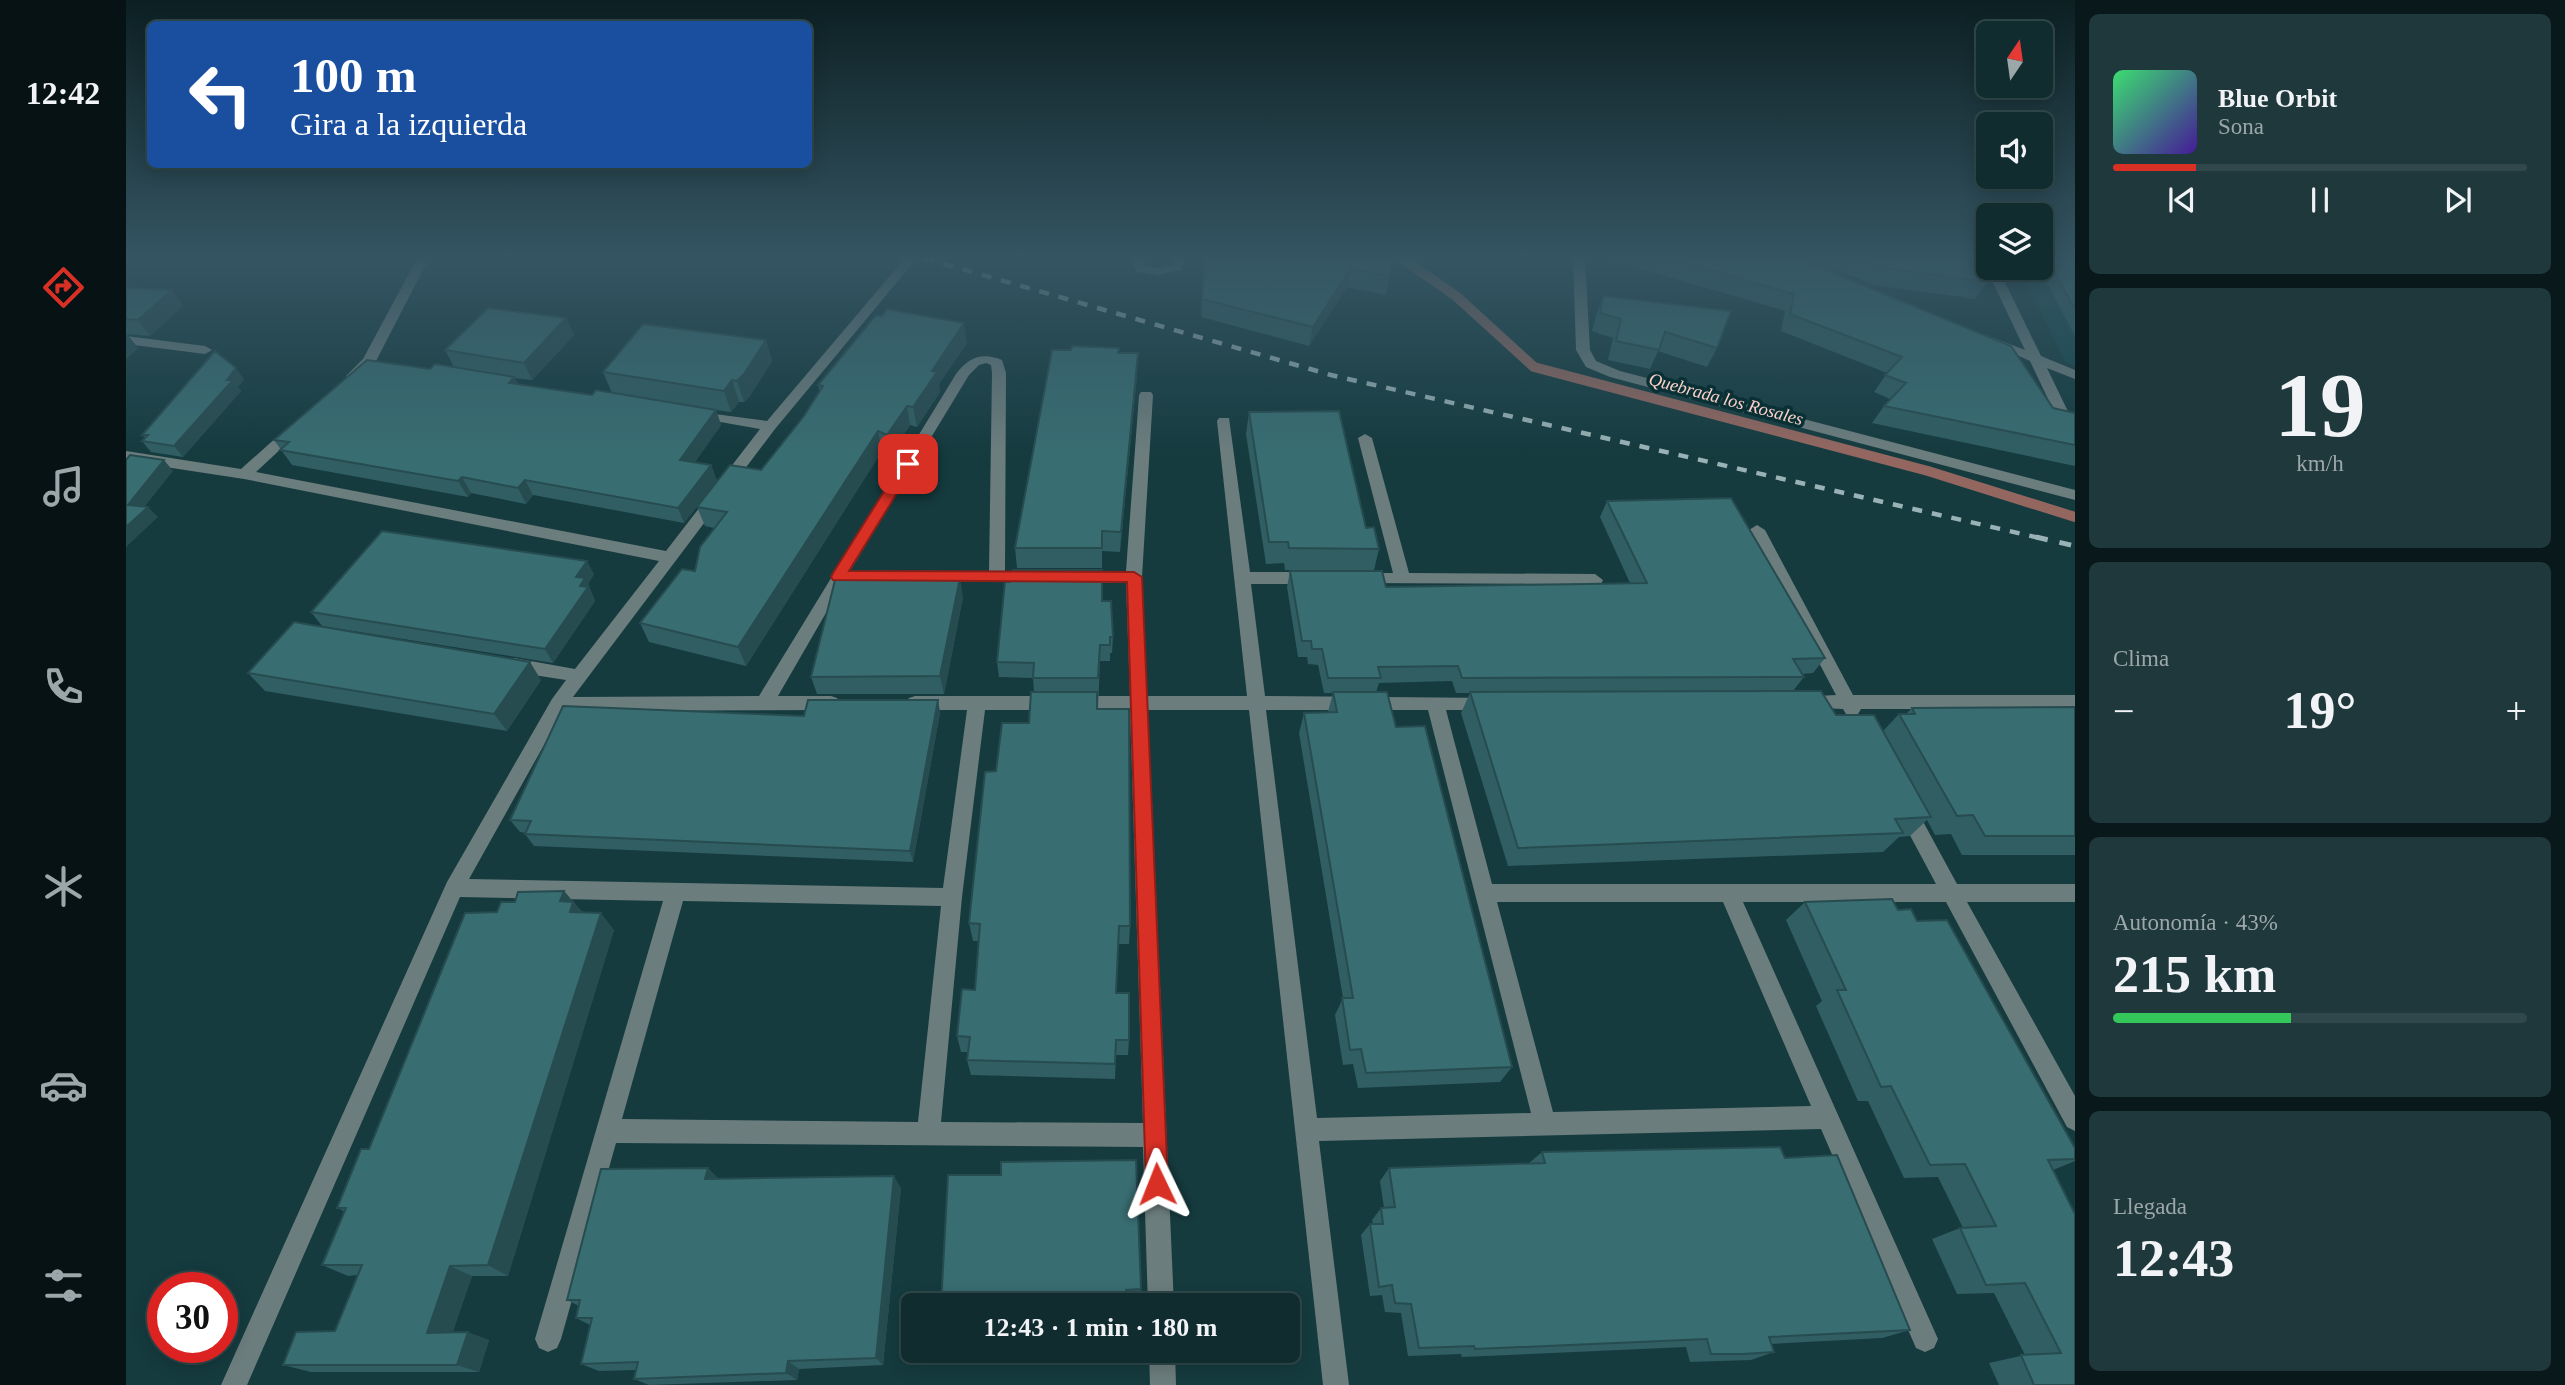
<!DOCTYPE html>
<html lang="es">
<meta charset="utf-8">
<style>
body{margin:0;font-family:Georgia,serif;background:#1e383b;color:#f1f3f6;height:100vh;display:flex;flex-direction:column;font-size:26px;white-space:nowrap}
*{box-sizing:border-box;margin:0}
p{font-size:23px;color:#9ca7aa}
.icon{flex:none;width:38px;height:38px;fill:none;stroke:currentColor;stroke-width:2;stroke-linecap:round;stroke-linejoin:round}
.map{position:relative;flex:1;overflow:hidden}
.drawer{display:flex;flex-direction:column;gap:14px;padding:14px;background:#09181a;width:490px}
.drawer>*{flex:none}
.banner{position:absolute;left:21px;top:21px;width:665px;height:147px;border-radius:10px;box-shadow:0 4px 18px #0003,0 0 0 2px #30484b;background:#1a4fa0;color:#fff;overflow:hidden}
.needle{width:46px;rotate:13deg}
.buttons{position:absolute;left:1850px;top:21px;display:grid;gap:14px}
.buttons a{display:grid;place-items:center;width:77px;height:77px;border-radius:10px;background:#102c2f;box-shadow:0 4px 18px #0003,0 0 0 2px #30484b;font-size:35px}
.speed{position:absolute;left:21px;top:1272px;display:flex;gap:14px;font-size:35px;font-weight:700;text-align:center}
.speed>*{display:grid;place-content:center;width:91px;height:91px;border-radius:50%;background:#102c2f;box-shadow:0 4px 18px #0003,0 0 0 2px #30484b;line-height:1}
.speed .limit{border:10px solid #d22;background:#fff;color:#111}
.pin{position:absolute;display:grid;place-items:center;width:60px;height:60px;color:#fff;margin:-30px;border-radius:14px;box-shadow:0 4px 10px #0006}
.me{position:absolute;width:77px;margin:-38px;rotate:358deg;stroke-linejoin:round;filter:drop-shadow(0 0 5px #0008)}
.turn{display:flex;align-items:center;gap:24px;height:147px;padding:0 28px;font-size:32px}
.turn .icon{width:91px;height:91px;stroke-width:2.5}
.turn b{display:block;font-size:49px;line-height:60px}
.big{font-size:52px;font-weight:800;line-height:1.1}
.drawer .card{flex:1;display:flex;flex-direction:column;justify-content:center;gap:10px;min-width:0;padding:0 24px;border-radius:10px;background:#1e383b}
.drawer .dial{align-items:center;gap:0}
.dial b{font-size:91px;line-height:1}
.song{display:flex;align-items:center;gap:21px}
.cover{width:84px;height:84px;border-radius:10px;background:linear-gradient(135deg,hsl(140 70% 55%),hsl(260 70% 35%))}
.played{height:7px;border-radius:4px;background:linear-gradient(90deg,#d93025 20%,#30484b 20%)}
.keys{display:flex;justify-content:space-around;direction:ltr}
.heat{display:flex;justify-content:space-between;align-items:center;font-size:38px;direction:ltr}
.charge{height:10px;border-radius:5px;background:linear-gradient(90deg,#34c759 43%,#30484b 0)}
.trip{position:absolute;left:775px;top:1293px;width:399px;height:70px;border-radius:10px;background:#102c2f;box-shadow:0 4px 18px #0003,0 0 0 2px #30484b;font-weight:800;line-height:70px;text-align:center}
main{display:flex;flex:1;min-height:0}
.menu{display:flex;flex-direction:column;width:126px;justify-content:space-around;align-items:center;background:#061213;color:#9ca7aa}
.menu .icon{width:49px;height:49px}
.menu .on{color:#d93025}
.menu b{font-size:32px;color:#f1f3f6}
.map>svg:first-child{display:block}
.built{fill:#14474c}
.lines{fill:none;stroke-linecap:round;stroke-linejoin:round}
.stream{stroke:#936760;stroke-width:10}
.minor{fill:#6c7d7e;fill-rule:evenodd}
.rail-far1{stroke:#99b2b5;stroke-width:4.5;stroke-dasharray:10 10;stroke-linecap:butt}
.rail{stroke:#99b2b5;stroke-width:5;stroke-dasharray:12 12;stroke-linecap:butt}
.wall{fill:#305e62}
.shaded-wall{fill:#274c50}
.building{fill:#386d72;stroke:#274c50;stroke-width:2}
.route{fill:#d93025;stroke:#8d1f18;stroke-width:2}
.labels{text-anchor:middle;stroke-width:7;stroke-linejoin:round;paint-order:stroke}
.far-water-label{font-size:18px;font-style:italic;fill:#fdd0c8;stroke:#093135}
</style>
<main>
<nav class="menu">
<b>12:42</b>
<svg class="icon on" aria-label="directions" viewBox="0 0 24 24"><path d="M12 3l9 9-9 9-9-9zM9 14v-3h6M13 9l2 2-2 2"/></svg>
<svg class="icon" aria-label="music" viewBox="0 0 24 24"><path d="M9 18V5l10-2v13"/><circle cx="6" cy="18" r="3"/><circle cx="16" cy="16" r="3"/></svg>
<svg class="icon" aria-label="phone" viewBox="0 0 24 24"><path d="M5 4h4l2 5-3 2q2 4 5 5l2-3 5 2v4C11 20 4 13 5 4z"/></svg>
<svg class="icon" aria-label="climate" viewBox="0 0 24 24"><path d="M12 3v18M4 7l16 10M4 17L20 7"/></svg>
<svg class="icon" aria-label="car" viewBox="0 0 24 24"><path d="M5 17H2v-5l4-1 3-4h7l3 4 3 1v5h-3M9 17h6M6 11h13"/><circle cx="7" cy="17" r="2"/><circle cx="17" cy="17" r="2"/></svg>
<svg class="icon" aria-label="filters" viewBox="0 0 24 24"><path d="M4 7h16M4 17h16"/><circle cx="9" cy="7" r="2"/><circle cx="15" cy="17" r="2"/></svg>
</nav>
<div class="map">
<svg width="1949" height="1385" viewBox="0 0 1949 1385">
<rect width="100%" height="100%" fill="#153b3f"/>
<path class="built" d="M1949,258V366L1940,363L1893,268H1914Z"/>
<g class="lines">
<path class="stream" d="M1275,258L1330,296L1408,367L1802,471L1949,517"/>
<path class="minor" d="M295,258H308L298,268L250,361L232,379H222L220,376L237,359L287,266Z
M779,258H791L649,429L447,697L633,696L830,374C843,357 856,352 876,360L880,373L879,571L888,573L890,577L888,581L725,583L719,580L652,696H705L711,698L714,703L711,708L705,710L437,711L343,879L817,888L841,710H789L783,708L780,703L783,698L789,696H1004L1000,583H952L944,577L952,571H1000L1013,395L1015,392H1025L1027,395L1016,577L1021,696H1121L1091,421L1093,418H1103L1124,572H1187L1195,578L1187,584H1125L1139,696L1369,698L1372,703L1369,708L1363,710H1320L1366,884H1810L1771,811L1774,805L1781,803L1788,805L1831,884H1949V902H1841L1949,1096V1131L1941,1127L1820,902H1617L1808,1330L1812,1339L1808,1348L1799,1352L1790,1348L1695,1129L1193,1141L1223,1385H1197L1123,710H1022L1048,1306H1022L1017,1147L490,1143L435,1339L431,1348L422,1352L413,1348L409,1339L537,901L334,897L121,1385H95L321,882L426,699L440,680L388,672L382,670L379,665L382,660L388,658L449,669L533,561L118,479L0,461V451L115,469L162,427H172V433L130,472L540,551L634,429L566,417V411L641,421ZM860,363L865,365L866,373L863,571H724L843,375L853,365ZM859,710H1004L1017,1123L815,1122L836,897ZM1140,710H1302L1405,1113L1191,1118ZM557,901L815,906L792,1122L496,1119ZM1371,902H1597L1685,1106L1427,1112Z
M1006,258H1018L1019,266L1033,268L1046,265L1048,258H1060L1055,270L1033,275L1011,272L1005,262Z
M1447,258H1459L1464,350L1470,361L1494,371L1949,490V500L1484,377L1460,367L1450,350Z
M1862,265V268H1872L1915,356L1949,370V379L1921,368L1949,426V445L1942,441L1904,361L1862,342L1868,338L1899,350L1860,268Z
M0,336L79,346L86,350L79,354L0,344Z
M1239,434L1246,438L1283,573L1469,574L1477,580L1475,584L1230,583L1228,579L1236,573H1267L1232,438Z
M1631,525L1639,530L1727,695H1949V709H1735L1732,714H1720L1717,709L1672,707L1669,702L1672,697L1710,695L1623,530Z
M1023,1351H1049L1050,1385H1024Z"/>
<path class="rail-far1" d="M798,258L1205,375L1918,539"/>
<path class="rail" d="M1910,537L1949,546"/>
</g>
<path class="wall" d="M1078,258H1266L1264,276L1260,295L1221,287L1183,346L1075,317Z
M1478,258H1850L1861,282L1849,299L1748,285L1707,268L1705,272L1927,408L1949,413V466L1746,423L1758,406L1764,399L1748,392L1761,373L1655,331L1659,311Z
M1914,258H1949V336L1913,268H1914Z
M0,288L46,290L57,306L24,336L1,334L12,348L0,359Z
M1477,296L1591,348L1581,367L1532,351L1524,369L1482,360L1487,338L1466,331L1470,315Z
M440,318L448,335L406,380L388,378L392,384L466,395L486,393L477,372L640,340L646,361L624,396L618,402H613L605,412L590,410L595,425L569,462L585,465L591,481L558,523L407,495L400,504L345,493L342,497L166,465L148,440L304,369L328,367L319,350Z
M841,343L813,384L814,392L791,427L784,425L765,454L756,451L620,666L523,642L514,623L569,571L588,528L579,526L571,507L635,470L678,416L694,391L692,385Z
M945,350L992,353L1011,374L994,552L976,551V568H891L889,548Z
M118,379L112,387L115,391L57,457L25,452L16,441L19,438L16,435Z
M1123,412L1240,528L1253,549L1248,570H1159L1158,563L1140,564L1120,434Z
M1481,501L1699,658L1687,673L1676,674L1678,677L1667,691L1710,715L1757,731L1773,714H1780L1786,708L1949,707V855H1836L1825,834L1809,835L1801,820L1784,836L1773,837L1757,852L1382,866L1335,713L1344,693H1330L1326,681L1253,683L1250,692L1270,727L1386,1067L1374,1082L1232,1088L1227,1064L1217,1065L1209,1015L1217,998L1173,733L1178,713L1202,712L1207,693H1198L1192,665L1182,664L1181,657H1172L1161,587L1164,571L1260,587L1504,583L1474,517Z
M468,574L462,584L469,601L427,663L196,626L185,612Z
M837,597L818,694H691L685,677Z
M976,601L987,637L986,653H984V661H974L972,709L1004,926L1003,944H992L990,993L1003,1040L1002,1055H990L989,1079L845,1075L841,1060L842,1052H835L831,1036L849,990L853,941H847L843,923L870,771L903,723L908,692L907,678L873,677L871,662Z
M122,673L415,680L381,731L139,691Z
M812,700L814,713L787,862L408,846L399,834L400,833L394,832L384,820L678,716Z
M438,891L456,912L488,930L382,1276H346L326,1332L363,1340L353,1372H185L157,1365L209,1331L231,1275L222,1276L196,1265L218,1211L211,1208L371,912L389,902Z
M1679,902L1772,910L1791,921L1949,1148V1161L1927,1170L1949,1385H1873L1863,1363L1899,1355L1868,1293L1831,1294L1806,1239L1834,1228H1837L1812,1177L1778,1178L1742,1101H1732L1690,1006L1696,1001L1660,920Z
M1416,1152L1659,1158L1784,1330L1756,1338L1645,1344L1648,1352L1625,1360L1564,1362L1560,1347L1336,1357L1335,1354L1282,1356L1275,1313L1259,1312L1256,1295L1244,1296L1235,1235L1244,1224H1247L1246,1220L1255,1208H1258L1254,1181L1263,1168L1403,1163Z
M875,1175L1015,1289L1014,1299L1001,1300Z
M593,1179L775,1188L757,1365L673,1369L671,1380L523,1385L508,1379L510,1370L473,1371L455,1364L464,1325L450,1318L453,1306L441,1300Z
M986,1351V1361H932V1363L818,1365L813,1357Z"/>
<path class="shaded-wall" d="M1224,269L1221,287L1183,346L1187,327Z
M46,290L57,306L24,336L12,320Z
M440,318L448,335L406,380L398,363Z
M838,323L841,343L813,384L814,392L791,427L787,407L806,371Z
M0,333L12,348L0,359Z
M640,340L646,361L624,396L618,402L611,381Z
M1012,353L1011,374L994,552L995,532Z
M110,368L118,379L112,387L115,391L57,457L48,446Z
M388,377L396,392L383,383Z
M606,380L613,402L605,412L598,391Z
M781,406L784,425L765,454L761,435Z
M590,410L595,425L560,475L554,460Z
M752,431L756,451L620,666L612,647Z
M38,460L47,471L12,515L2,505Z
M585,465L591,481L558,523L552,508Z
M336,477L345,493L342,497L332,481Z
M399,480L407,495L400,504L392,488Z
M22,507L32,517L0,547V527Z
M461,561L468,574L462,584L469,601L427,663L419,649L450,577Z
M834,578L837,597L818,694L814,676Z
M404,662L415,680L381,731L368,714Z
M812,700L814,713L787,862L784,851Z
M438,891L462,920L458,930L434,901Z
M475,913L488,930L382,1276L362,1265Z
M582,1168L594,1180L579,1179Z
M768,1176L775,1188L757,1365L750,1358Z
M324,1266L346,1276L324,1341L301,1333Z
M342,1332L363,1340L353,1372L331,1365Z
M662,1361L673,1369L671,1380L660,1373Z"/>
<path class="building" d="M1079,258H1266L1264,276L1224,269L1187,327L1076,299Z
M1542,258H1703L1711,261L1687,258L1685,264L1885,346L1927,408L1949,413V445L1758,406L1780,383L1759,375L1776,357L1664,314L1668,294Z
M1733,258H1850L1861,282L1759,268Z
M1921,258H1949V310Z
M0,288L46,290L12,320L0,319Z
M1477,296L1605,311L1591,348L1539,332L1533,350L1490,341L1495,319L1474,313Z
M362,308L440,318L398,363L319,350Z
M761,309L838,323L806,371L811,372L787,407L781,406L761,435L752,431L612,647L514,623L556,569L569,571L574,547L601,512L571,507L604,465L635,470L678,416L697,386L692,385L750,315L756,316Z
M517,324L640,340L618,374L611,381L606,380L598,391L477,372Z
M946,346L993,348L992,353H1012L995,532L976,531V548H889L926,350H945Z
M89,351L110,368L101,380H107L48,446L16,441L22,435H16Z
M241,360L304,369L309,364L388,377L383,383L466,395L470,390L590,410L554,460L585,465L552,508L399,480L392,488L336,477L332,481L154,450L163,442L148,440Z
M1213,411L1240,528L1248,527L1253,549L1163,548L1162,542H1143L1123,412Z
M4,455L38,460L2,505L22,507L0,527V460Z
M1605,498L1699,658L1667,659L1678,677L1336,678L1332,666L1252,667L1255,678H1202L1196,649H1186L1185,641H1176L1164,571H1256L1260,587L1521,583L1481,501Z
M256,531L461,561L450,577L459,578L454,586L462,587L419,649L185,612Z
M887,570H976V601H985L987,637H984V645H974L972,678H907L908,663L871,662L879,582H884Z
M710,576L834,578L814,676L685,677Z
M168,622L404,662L368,714L122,673Z
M1695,691L1710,715H1748L1805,817L1769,819L1777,833L1392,848L1344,692Z
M905,692H971V709H1003L1004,926H993L990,993H1003V1040H990L989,1064L841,1060L844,1037L831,1036L836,989L849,990L854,924L843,923L859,772L870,771L876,723H903Z
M1207,692H1261L1270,727L1299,726L1386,1067L1240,1073L1235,1049L1224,1050L1216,998H1227L1178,713L1211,712Z
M682,700H812L784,851L399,834L405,821L384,820L437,706L678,716Z
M1949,707V836H1859L1847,815L1831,816L1773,714H1789L1786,708Z
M438,891L434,901L447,902L444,912L475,913L362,1265L324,1266L301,1333L342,1332L331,1365H157L170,1332L209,1331L236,1265H196L220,1208H211L235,1149H243L339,913L371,912L375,902H389L392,892Z
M1766,899L1772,910L1785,909L1791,921L1821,920L1949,1148V1159L1922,1160L1949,1214V1385H1908L1895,1355L1935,1353L1899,1283L1860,1285L1834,1228L1870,1226L1839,1164L1804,1165L1765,1086L1755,1087L1711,990H1720L1679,902Z
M1654,1147L1659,1158L1711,1155L1784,1330L1643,1337L1648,1352L1617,1354H1585L1581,1339L1349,1349L1348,1346L1293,1348L1285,1304L1269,1303L1266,1285L1253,1287L1244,1224H1257L1255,1208L1269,1207L1263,1168L1419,1163L1416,1152Z
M1010,1160L1015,1289L1000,1290L1001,1306H815L822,1175H875V1162Z
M582,1168L579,1179L768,1176L750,1358L662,1361L660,1373L508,1379L512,1362L455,1364L466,1318H450L454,1300H441L475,1169Z
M813,1351H986V1353L930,1354V1356L813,1357Z"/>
<linearGradient id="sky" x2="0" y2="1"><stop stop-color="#0c2023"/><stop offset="0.57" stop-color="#355563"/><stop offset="1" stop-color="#355563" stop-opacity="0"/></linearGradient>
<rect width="1949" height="452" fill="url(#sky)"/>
<path class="route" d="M782,460L789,464L723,571L1008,572L1016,577L1042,1184L1038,1192L1031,1195L1023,1192L1020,1184L1001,582L707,580L705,577L707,573L777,461Z"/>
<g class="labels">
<g class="far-water-label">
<text transform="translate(1600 399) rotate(15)" y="6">Quebrada los Rosales</text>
</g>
</g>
</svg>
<div class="buttons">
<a><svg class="needle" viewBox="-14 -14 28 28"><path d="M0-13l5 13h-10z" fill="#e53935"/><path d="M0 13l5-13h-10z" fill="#9ca7aa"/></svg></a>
<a><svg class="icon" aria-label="sound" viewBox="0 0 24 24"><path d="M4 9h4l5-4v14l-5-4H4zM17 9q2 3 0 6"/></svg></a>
<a><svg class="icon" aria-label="layers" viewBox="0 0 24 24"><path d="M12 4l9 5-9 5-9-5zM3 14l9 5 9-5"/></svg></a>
</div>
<div class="speed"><div class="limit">30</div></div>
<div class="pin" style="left:782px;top:464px;background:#d93025"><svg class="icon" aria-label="arrive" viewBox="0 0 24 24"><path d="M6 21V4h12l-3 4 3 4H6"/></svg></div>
<svg class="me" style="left:1031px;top:1184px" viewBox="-20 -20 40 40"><path d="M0-17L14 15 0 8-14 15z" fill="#d93025" stroke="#fff" stroke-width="4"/></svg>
<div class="trip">12:43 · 1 min · 180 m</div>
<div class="banner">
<div class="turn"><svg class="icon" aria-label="left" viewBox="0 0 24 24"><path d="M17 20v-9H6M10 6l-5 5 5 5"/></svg><div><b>100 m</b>Gira a la izquierda</div></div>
</div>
</div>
<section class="drawer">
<div class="card">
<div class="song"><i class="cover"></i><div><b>Blue Orbit</b><p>Sona</p></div></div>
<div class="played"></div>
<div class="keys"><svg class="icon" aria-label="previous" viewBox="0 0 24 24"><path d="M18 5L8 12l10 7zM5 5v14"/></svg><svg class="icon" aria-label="pause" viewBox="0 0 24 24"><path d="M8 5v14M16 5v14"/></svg><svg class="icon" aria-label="next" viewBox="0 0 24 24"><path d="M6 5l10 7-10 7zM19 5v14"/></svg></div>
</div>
<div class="card dial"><b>19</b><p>km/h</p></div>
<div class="card"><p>Clima</p>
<div class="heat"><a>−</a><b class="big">19°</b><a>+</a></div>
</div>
<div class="card"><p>Autonomía · 43%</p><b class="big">215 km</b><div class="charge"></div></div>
<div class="card"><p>Llegada</p><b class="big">12:43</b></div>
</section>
</main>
